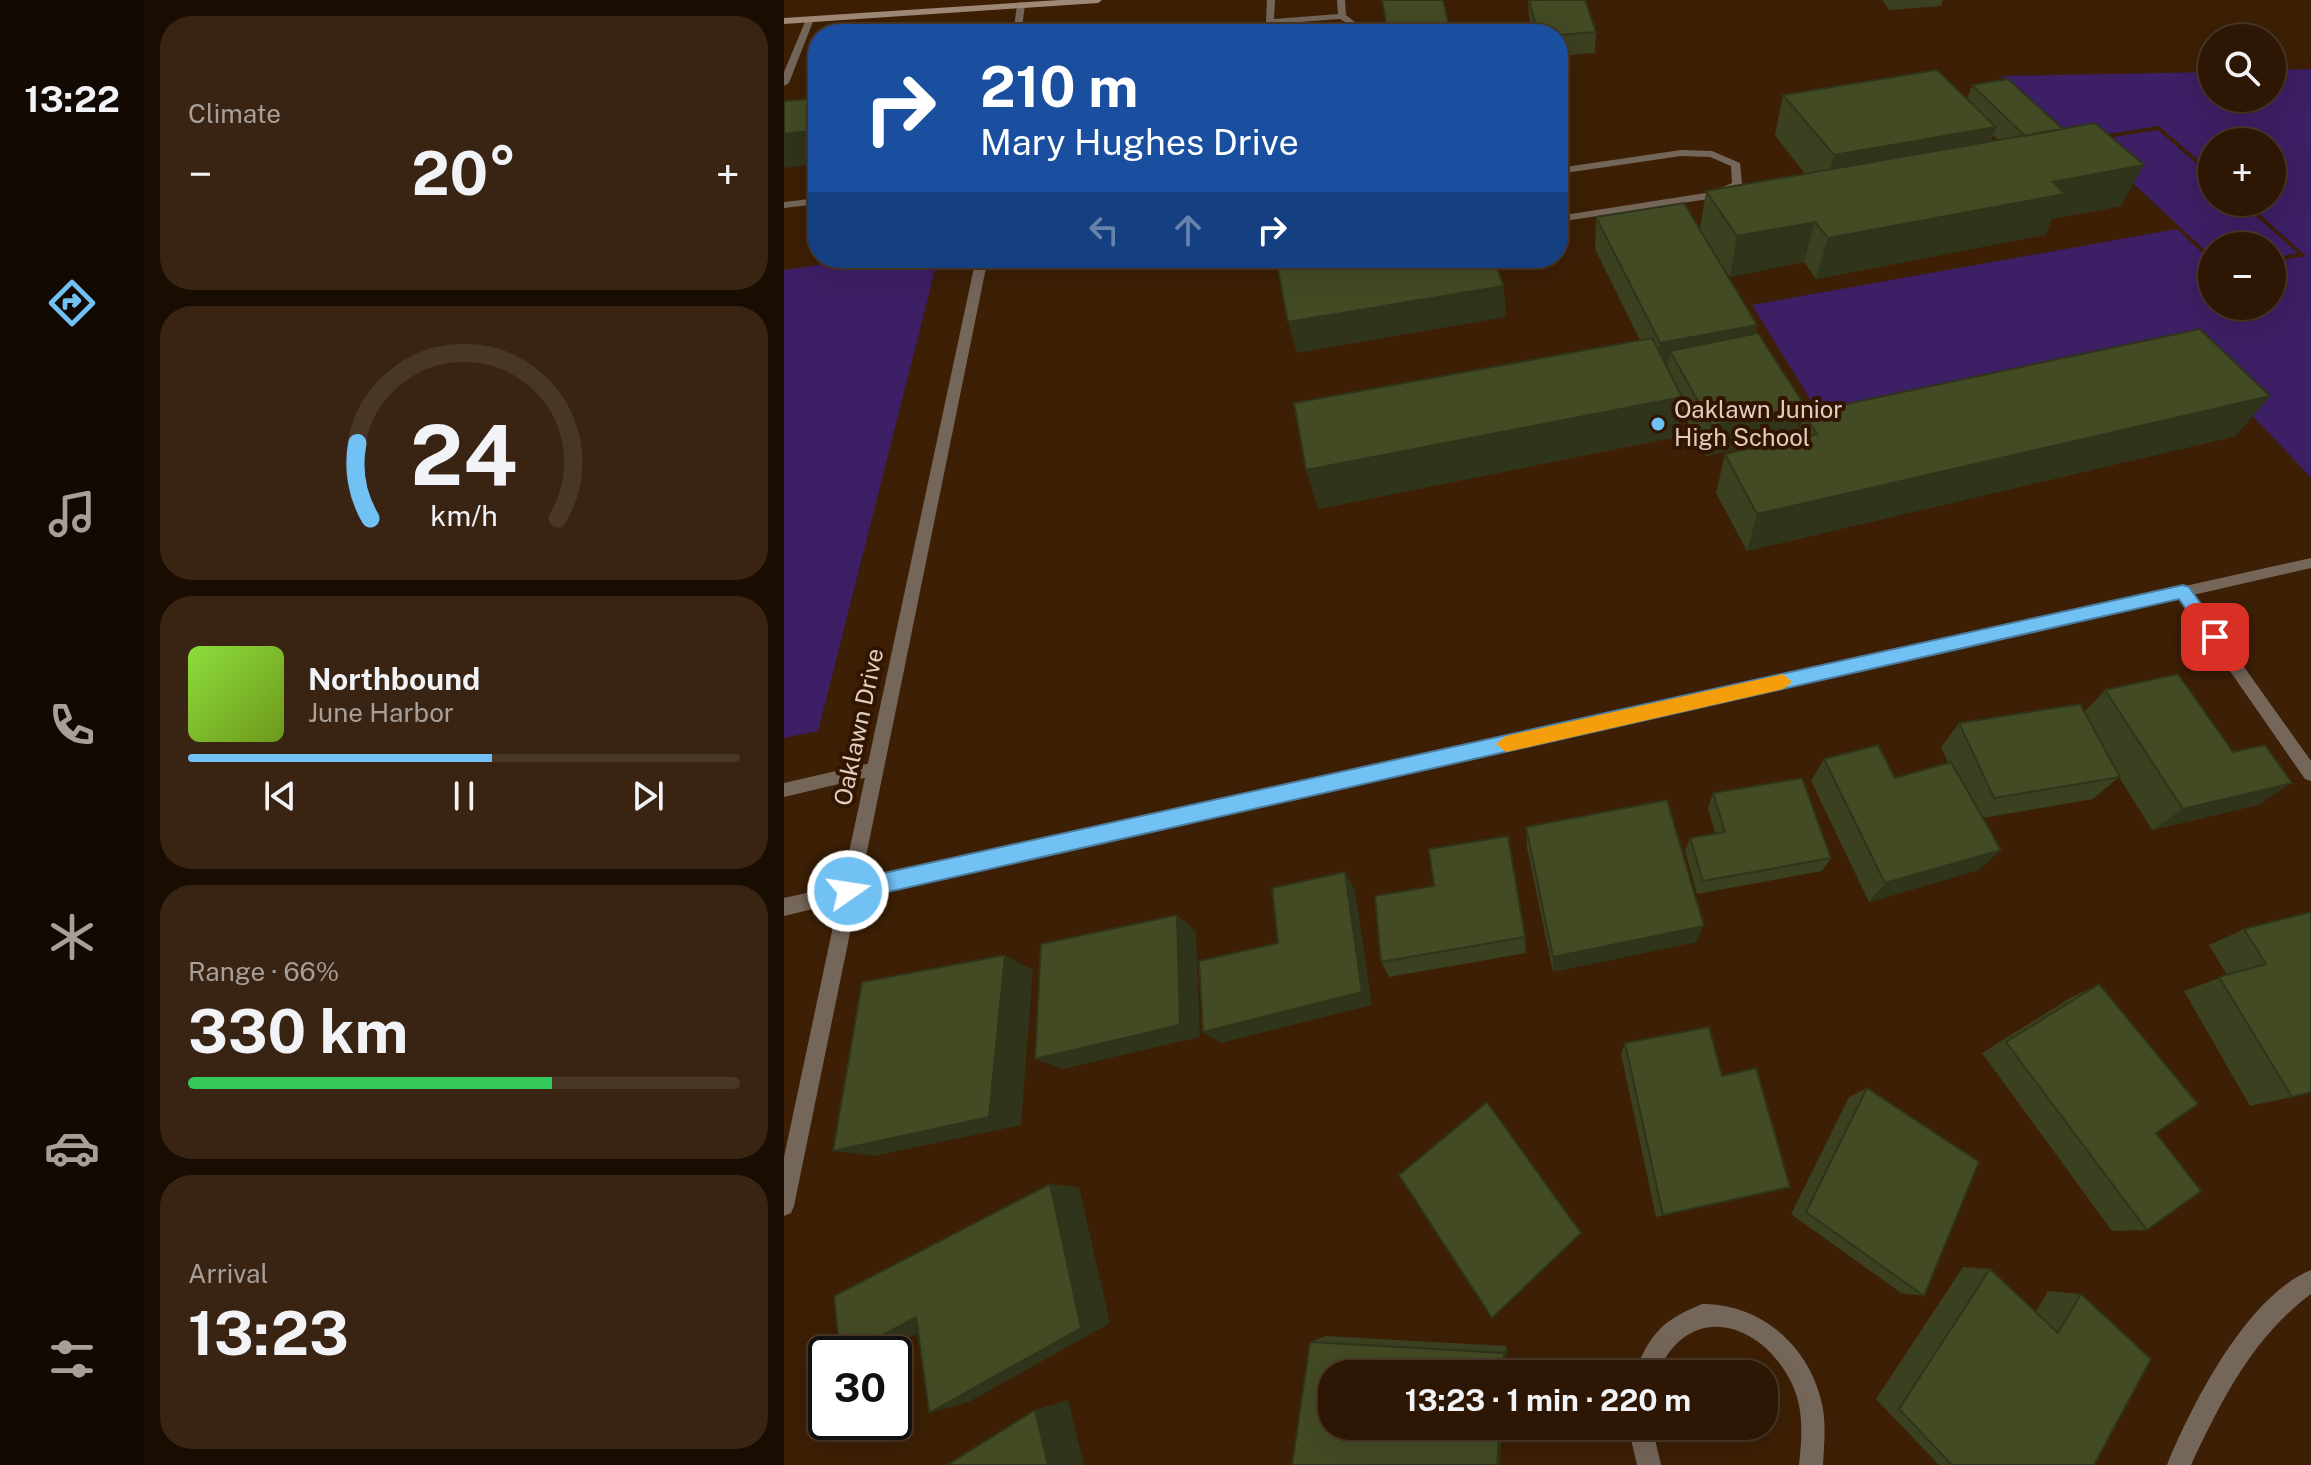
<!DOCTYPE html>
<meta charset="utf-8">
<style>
body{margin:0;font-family:"Public Sans",sans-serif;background:#392413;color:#f1f3f6;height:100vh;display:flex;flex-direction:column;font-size:30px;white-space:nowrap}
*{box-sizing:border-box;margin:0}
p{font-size:26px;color:#a79f9a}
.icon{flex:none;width:44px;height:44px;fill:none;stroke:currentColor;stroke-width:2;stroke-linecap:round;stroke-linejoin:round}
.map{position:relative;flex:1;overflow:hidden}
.panel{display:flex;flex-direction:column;gap:16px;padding:16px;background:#190d02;width:640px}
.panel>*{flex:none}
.top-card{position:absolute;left:24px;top:24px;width:760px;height:244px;border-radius:32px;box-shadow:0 8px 32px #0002,0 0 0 2px #483626;background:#1a4fa0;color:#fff;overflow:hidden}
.fabs{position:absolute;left:1414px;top:24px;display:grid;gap:16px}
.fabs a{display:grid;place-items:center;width:88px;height:88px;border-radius:50%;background:#2d1704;box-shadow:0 8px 32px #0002,0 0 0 2px #483626;font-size:40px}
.speed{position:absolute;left:24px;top:1336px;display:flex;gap:16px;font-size:40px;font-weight:700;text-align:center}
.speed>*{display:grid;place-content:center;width:104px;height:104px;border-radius:50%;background:#2d1704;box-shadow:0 8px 32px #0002,0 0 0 2px #483626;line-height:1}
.speed .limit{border:4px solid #111;border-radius:12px;background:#fff;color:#111}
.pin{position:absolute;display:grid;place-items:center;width:68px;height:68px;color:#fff;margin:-34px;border-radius:16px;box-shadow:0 4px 12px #0006}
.me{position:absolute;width:88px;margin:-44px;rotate:77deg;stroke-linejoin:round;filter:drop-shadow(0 0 6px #0008)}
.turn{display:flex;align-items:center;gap:28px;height:168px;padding:0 40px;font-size:36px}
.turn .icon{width:104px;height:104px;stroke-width:2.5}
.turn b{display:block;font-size:56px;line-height:68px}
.lanes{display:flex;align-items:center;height:76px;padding:0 40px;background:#0003;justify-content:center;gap:40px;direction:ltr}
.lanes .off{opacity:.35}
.big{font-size:60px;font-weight:700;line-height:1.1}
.panel .widget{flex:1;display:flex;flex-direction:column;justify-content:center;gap:12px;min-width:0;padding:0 28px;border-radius:32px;background:#392413}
.panel .dial{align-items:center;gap:0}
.dial svg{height:208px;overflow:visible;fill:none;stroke:#483626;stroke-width:7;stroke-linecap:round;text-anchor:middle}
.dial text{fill:#f1f3f6;stroke:none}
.song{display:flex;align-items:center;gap:24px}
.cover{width:96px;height:96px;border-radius:12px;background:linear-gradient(135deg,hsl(90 70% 55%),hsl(80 70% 35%))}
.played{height:8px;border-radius:4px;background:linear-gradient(90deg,#72c1f5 55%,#483626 55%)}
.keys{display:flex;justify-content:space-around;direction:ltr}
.heat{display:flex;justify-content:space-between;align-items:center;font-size:44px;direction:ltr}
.charge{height:12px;border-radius:6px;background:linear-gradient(90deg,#34c759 66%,#483626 0)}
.trip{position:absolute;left:534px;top:1360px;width:460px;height:80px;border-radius:32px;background:#2d1704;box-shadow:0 8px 32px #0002,0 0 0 2px #483626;font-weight:700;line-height:80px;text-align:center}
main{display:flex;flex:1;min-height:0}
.dock{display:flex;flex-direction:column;width:144px;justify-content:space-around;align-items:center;background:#120902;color:#a79f9a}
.dock .icon{width:56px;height:56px}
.dock .selected{color:#72c1f5}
.dock b{font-size:36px;color:#f1f3f6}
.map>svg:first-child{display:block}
.green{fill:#3d1f65}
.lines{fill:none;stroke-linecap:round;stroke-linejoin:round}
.service{fill:#75665a;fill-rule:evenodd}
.minor{fill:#75665a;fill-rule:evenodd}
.secondary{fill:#a18977;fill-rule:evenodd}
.wall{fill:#3a4020;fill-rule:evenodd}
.shaded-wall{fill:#2f341a}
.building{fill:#434b25;stroke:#2f341a;stroke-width:2}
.route{fill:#72c1f5;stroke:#4a7d9f;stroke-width:2}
.slow{fill:#f59e0b}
.poi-dot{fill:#72c1f5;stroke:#311500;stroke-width:3}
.labels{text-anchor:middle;stroke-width:8;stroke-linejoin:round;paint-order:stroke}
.poi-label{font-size:24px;fill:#e0cdbf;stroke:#311500;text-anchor:start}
.street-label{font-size:24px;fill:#e0cdbf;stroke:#311500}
</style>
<main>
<nav class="dock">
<b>13:22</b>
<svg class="icon selected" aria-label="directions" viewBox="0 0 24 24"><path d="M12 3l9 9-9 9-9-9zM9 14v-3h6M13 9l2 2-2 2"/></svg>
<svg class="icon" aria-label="music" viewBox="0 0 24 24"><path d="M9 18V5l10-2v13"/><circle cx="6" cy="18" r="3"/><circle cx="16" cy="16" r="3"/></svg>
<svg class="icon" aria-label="phone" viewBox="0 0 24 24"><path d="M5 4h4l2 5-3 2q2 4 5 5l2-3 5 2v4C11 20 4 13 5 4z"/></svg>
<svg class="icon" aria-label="climate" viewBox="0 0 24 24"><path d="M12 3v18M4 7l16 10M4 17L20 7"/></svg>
<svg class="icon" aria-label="car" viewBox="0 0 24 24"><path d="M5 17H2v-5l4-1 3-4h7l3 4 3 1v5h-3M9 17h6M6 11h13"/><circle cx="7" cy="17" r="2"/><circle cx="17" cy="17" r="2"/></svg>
<svg class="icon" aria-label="filters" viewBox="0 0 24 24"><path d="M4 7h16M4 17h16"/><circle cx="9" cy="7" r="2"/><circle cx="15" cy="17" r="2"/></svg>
</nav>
<section class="panel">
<div class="widget"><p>Climate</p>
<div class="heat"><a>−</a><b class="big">20°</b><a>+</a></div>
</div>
<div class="widget dial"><svg viewBox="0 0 100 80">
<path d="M14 69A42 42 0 1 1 86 69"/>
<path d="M14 69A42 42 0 0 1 9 40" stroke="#72c1f5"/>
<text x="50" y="56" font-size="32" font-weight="700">24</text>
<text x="50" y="72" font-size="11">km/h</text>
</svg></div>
<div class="widget">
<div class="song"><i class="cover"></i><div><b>Northbound</b><p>June Harbor</p></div></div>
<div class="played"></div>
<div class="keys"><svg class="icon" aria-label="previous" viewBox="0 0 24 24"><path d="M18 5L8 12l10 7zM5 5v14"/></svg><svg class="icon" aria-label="pause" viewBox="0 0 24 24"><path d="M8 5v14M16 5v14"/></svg><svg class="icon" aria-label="next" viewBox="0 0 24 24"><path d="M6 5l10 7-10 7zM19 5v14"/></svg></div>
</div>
<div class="widget"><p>Range · 66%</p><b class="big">330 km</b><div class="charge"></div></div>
<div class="widget"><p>Arrival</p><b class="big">13:23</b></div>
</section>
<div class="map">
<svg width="1527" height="1465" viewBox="0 0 1527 1465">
<rect width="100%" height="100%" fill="#3c1f05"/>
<path class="green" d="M1527,69V478L1408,351L1037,417L968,305L1393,229L1428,262V306H1488V262L1522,256L1462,202H1488V142H1428V172L1375,126L1285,140L1217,76L1428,72V98H1488V70Z
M1374,130L1428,177V202H1456L1514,253L1488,258V246H1428V257L1304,141Z
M82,258H154L34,731L0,738V270Z"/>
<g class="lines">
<path class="service" d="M483,0H491L490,19L554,14L553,0H561L562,15L572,23L574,34H566L564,24L556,19L489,24L483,34H475L482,22Z
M23,17L30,19L5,83L0,86V72Z
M897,150L928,151L956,163L958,184L931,198L774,222V216L928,192L948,183L947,166L926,157L897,156L774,174V168Z
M34,198V204L0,208V202Z
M91,762L97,764L99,769L97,774L0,797V783Z"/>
<path class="minor" d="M237,2L241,5L237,34H229L233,5Z
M192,258H204L77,881L1527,558V568L1409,595L1527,761V781L1521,779L1395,598L73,899L10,1206L7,1213L0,1216V1157L54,903L0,916V898L58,885Z
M1527,1270V1294C1469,1337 1437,1401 1407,1465H1383C1408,1404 1463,1296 1527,1270Z
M918,1304C979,1304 1028,1348 1039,1409C1042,1428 1040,1446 1039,1465H1015C1018,1438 1020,1411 1009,1386C980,1322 905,1298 873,1374H850C866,1334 877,1321 918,1304Z
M844,1426H868L877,1465H853Z"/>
<path class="secondary" d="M276,0H318L314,3L0,24V18Z"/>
</g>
<path class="wall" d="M744,0H801L812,32L811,53L774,56V34H749L745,18Z
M1098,0H1159L1157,6L1105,10Z
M1188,85L1337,206L1268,219L1261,235L1032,279L1020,262L946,277L932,257L973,325L972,333L1011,436L922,456L897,409L892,437L534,509L856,340L811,249L812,217L916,230L922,191L1021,174L991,135L999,95L1183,99ZM1209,135L1214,140L1207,141Z
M1020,413L1452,436L963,551L932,493L941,454L1012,439Z
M1321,690L1474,805L1368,830L1335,777L1309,799L1199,818L1195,870L1085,902L1027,781L1040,759L1111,778L1164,763L1157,747L1175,723L1300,712Z
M929,793L1047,858L1038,871L913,894L901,851L906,838L931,833L924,808Z
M742,827L912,942L769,972L743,848Z
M1527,912L1508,1097L1466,1106L1400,991L1443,975L1425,945L1460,929Z
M741,937L742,953L605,977L597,962Z
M1315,984L1363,1230L1328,1231L1198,1053L1286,998Z
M841,1043L938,1076L992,1190L872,1217L837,1054Z
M1083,1088L1140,1296L1117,1293L1007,1214L1065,1097Z
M1179,1267L1206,1269L1252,1312L1264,1291L1297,1294L1310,1465H1155L1092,1399Z
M541,1336L723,1346L721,1374H548L526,1342Z"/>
<path class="shaded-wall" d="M1212,127L1196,168L1039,196L1050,155Z
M34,130V164L0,168V134Z
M1360,165L1337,206L1268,219L1261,235L1032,279L1044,238L1269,182Z
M1031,222L1020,262L946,277L953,236Z
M720,286L722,317L513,353L504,322Z
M973,325L966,357L886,351L883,372L872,374L876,343Z
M1486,396L1452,436L963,551L973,514Z
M898,397L892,437L534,509L522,470Z
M1021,406L1011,436L922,456L928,426Z
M1508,783L1474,805L1368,830L1399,809Z
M1217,850L1195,870L1085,902L1101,883Z
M561,872L571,890L588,1005L437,1043L419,1032Z
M393,915L412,931L416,1037L279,1069L251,1059Z
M920,926L912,942L769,972V957Z
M221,955L249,970L237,1125L90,1156L49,1151Z
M266,1184L295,1187L326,1323L185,1402L145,1413Z
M171,1313L101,1351L82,1354H64L132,1317Z
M723,1346L721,1374H719L720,1353Z
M284,1400L300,1465H264L251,1410Z
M716,1426H718L716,1465H713Z"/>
<path class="building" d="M598,0H659L667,34H604Z
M745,0H801L812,32L774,35L754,34Z
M387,23V34H295V32Z
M177,28L176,34H116Z
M1153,70L1212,127L1050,155L999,95Z
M1224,79L1279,129L1241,136L1188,85Z
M34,98V130L0,134V101Z
M1311,123L1360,165L1269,182L1281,194L1044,238L1031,222L953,236L922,191Z
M900,203L973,325L876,343L812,217Z
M506,258H709L720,286L504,322L492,260Z
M1416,329L1486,396L973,514L941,454L1033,434L1020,413Z
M974,333L1021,406L928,426L886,351Z
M868,338L898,397L522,470L510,403Z
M1394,674L1449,752L1481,745L1508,783L1399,809L1321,690Z
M1296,704L1336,777L1210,798L1175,723Z
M1094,745L1111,778L1167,762L1217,850L1101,883L1040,759Z
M1018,778L1047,858L919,881L906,838L941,832L929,793Z
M883,800L920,926L769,957L742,827Z
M724,836L741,937L597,962L591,896L650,886L645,849Z
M561,872L578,992L419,1032L415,961L494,943L488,888Z
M1527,912V1092L1508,1097L1435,977L1482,964L1460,929Z
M393,915L396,1025L251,1059L257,944Z
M221,955L205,1117L49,1151L78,982Z
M1315,984L1414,1104L1372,1133L1417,1191L1363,1230L1222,1042Z
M925,1027L938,1076L972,1068L1006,1187L879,1215L841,1043Z
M1083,1088L1195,1162L1140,1296L1022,1212Z
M703,1102L797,1233L708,1318L615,1175Z
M266,1184L297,1328L145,1413L132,1317L64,1354H56L50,1296Z
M1206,1269L1274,1333L1297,1294L1367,1359L1310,1465H1168L1115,1409Z
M526,1342L720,1353L719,1374H548V1426H716L713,1465H508Z
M251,1410L264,1465H163Z"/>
<path class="route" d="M1399,585L1405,587L1437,632V642H1425L1395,599L64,901L57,898L54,891L57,884L64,881Z"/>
<path class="slow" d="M999,674L1008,682L999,689L722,752L712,744L722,736Z"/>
<circle class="poi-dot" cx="874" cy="424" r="8"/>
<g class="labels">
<g class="poi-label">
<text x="890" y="418">Oaklawn Junior<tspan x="890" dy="28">High School</tspan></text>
</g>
<g class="street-label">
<text transform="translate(75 727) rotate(-78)" y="8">Oaklawn Drive</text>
</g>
</g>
</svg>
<div class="fabs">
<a><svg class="icon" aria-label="search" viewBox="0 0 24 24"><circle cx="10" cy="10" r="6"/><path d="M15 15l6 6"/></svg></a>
<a>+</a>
<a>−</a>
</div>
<div class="speed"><div class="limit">30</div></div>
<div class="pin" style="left:1431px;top:637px;background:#d93025"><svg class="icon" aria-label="arrive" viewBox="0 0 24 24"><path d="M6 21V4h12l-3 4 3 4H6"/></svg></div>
<svg class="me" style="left:64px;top:891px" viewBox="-20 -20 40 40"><circle r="17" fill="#72c1f5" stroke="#fff" stroke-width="3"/><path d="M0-11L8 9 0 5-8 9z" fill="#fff"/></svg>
<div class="trip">13:23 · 1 min · 220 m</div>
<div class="top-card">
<div class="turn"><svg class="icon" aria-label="right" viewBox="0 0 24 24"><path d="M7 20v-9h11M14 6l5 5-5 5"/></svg><div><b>210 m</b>Mary Hughes Drive</div></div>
<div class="lanes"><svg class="icon off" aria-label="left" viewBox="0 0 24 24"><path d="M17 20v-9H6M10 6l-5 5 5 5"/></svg><svg class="icon off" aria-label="ahead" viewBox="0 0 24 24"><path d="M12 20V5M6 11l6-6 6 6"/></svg><svg class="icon" aria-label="right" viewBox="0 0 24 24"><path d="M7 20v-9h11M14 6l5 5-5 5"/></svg></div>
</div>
</div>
</main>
